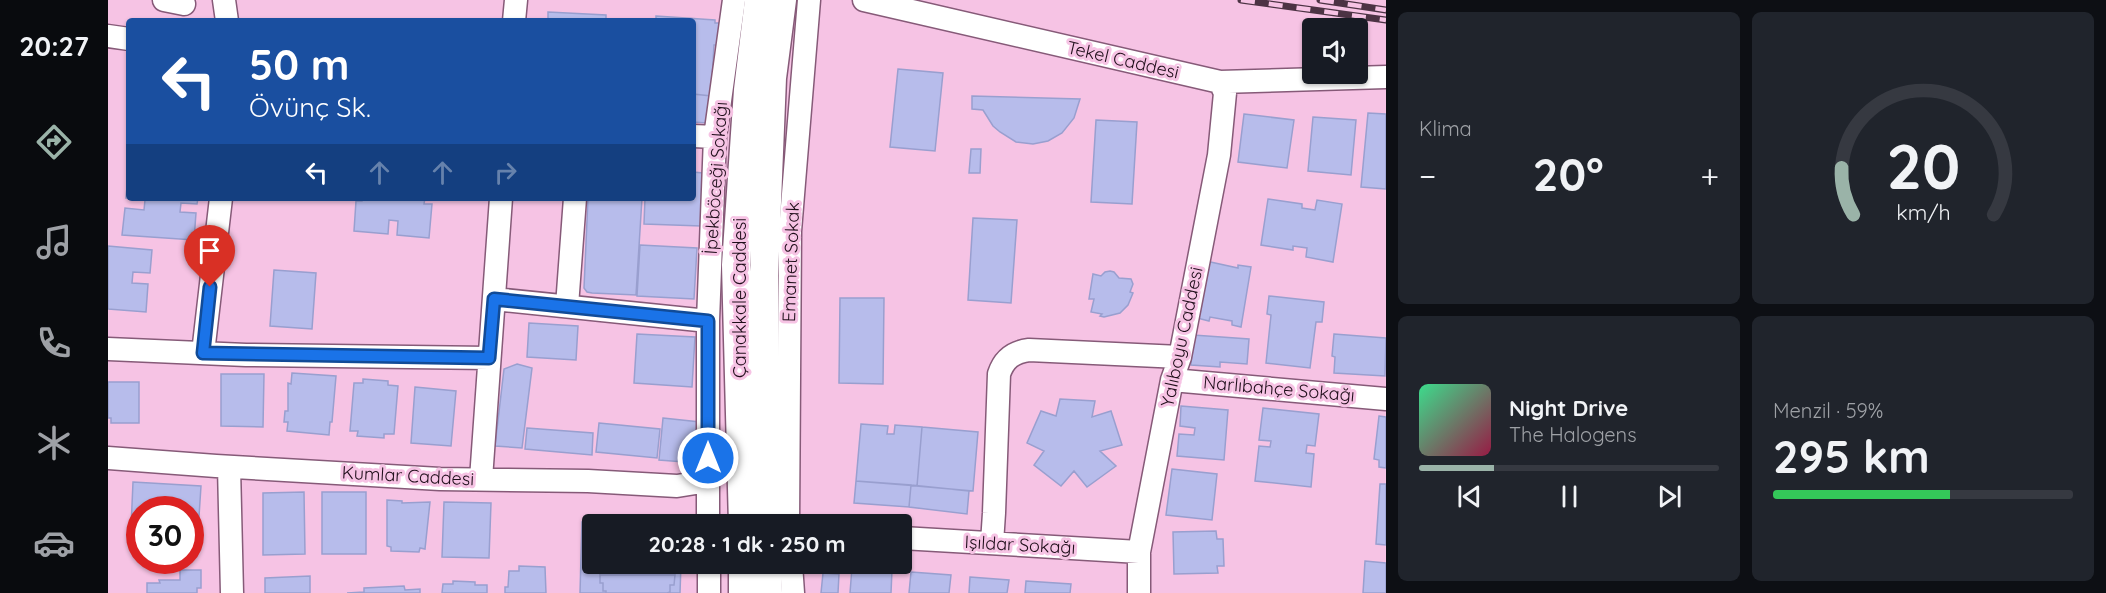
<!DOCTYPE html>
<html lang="tr">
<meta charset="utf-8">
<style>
body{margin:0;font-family:Quicksand,sans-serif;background:#20242c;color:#f1f3f6;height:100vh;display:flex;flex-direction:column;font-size:22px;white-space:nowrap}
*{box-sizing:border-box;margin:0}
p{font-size:20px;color:#9ea1a6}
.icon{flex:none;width:33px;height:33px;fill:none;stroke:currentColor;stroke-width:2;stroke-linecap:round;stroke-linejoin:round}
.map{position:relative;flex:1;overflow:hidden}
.side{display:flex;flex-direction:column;gap:12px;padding:12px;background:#0d0f14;width:720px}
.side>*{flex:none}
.hud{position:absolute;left:18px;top:18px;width:570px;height:183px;border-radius:6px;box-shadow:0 2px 4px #0004;background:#1a4fa0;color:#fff;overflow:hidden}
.fabs{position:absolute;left:1194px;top:18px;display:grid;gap:12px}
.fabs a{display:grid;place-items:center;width:66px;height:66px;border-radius:6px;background:#171b24;box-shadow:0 2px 4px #0004;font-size:30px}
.speed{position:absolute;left:18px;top:496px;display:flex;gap:12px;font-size:30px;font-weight:700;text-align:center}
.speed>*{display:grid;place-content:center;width:78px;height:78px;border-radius:50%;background:#171b24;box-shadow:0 2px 4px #0004;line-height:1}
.speed .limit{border:9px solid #d22;background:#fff;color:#111}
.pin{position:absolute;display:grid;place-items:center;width:51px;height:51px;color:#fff;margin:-62px -26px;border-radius:50% 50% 50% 0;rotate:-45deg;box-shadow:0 0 6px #0007}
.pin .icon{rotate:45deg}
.me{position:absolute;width:66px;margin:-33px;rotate:0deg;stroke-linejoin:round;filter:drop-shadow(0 0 4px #0008)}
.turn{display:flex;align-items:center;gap:21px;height:126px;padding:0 24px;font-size:27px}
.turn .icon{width:78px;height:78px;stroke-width:2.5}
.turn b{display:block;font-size:42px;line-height:51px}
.lanes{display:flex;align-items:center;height:57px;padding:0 24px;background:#0003;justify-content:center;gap:30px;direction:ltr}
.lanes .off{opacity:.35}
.big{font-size:45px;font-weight:800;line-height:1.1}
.side .widget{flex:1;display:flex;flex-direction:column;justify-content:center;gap:9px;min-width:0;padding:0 21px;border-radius:9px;background:#20242c}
.side .dial{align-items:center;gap:0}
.dial svg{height:156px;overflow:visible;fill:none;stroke:#363941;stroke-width:7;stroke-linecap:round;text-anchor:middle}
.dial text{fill:#f1f3f6;stroke:none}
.song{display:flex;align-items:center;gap:18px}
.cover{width:72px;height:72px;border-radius:9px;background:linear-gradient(135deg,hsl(150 70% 55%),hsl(340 70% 35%))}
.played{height:6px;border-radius:3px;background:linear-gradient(90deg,#9ab3a8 25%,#363941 25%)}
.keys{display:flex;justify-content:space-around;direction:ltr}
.heat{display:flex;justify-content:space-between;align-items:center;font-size:33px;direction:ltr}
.charge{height:9px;border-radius:4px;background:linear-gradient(90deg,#34c759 59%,#363941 0)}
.side .tiles{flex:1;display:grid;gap:12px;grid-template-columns:repeat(2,1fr)}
.trip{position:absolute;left:474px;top:514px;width:330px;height:60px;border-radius:6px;background:#171b24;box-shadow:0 2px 4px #0004;font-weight:800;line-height:60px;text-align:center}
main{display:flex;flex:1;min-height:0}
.tab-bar{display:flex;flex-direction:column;width:108px;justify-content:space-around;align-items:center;background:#090b0e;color:#9ea1a6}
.tab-bar .icon{width:42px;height:42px}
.tab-bar .selected{color:#9ab3a8}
.tab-bar b{font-size:27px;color:#f1f3f6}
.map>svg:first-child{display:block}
.building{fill:#b7bceb;stroke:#999fcf;stroke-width:1.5}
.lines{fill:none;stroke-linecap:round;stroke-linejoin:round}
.minor-casing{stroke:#865a78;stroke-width:25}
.major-casing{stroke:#865a78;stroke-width:31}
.minor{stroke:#fff;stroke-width:22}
.major{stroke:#fff;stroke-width:28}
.rail-casing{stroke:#4c3344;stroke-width:7}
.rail{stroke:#f6c3e4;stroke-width:4.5;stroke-dasharray:14;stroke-linecap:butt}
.route-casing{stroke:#114b97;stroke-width:15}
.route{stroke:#1a73e8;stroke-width:10}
.labels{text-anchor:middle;stroke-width:6;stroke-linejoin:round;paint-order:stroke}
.street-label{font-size:18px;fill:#1e0d19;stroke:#f6c3e4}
</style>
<main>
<nav class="tab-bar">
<b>20:27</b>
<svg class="icon selected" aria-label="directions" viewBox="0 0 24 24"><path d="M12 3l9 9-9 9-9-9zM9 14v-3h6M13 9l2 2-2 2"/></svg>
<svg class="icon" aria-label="music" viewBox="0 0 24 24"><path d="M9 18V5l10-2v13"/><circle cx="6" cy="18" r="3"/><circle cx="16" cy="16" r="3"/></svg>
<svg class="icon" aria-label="phone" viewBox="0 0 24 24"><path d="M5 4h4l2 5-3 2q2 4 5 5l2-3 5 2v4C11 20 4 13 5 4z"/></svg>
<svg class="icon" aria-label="climate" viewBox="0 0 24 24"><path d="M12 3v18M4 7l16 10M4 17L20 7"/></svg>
<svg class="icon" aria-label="car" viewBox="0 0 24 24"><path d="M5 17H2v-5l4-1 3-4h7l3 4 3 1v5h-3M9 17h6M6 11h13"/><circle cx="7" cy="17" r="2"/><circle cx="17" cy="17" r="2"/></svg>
</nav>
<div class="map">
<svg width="1278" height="593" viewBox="0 0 1278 593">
<rect width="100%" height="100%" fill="#f6c3e4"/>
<path class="building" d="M440,12L498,15V21H440Z
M548,16L607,20V23H611L610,45H606L603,96L585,94V21H543V19L548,20Z
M790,69L835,73L827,151L782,147Z
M585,94L603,96L599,123L585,122Z
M864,96L972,99L966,118L954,133L940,141L925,144L908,142L892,132L885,126L875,110L864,109Z
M1260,113L1278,114V189L1253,187Z
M1136,114L1186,120L1179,168L1130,162Z
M1205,117L1248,120L1243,175L1200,171Z
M988,120L1029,122L1024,204L983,202Z
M863,149H873L872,173H861Z
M585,172L595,173L593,226L536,224L537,198H585Z
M20,174L21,198H90L89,204L73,203L72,212L88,213L86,240L14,235L17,208L36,210L37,200L18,198Z
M255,198H317L316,204H324L321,238L289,235L290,221L281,220L280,234L246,231L248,201H254Z
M480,198H534L528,295L484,293L479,292L476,288Z
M1160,199L1194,204V208L1207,210L1209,200L1234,204L1225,262L1198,257L1199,248L1185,246V250L1153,245Z
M865,218L909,220L903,303L860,300Z
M532,245L589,248L586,299L529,296Z
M0,246L44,250L42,273L25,272L24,283L40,284L38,312L0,309Z
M1098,261L1130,268V265L1143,267L1133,327L1124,325V321L1102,317L1101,321L1089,318Z
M166,270L208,273L204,329L162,326Z
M1002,271L1006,272L1011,278L1023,279L1025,284L1022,292L1025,293L1020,305L1012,313L996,317L992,316L994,314L983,312L986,299H981L985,274L993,276L997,272Z
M1161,296L1216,302L1214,322H1208L1202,368L1158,363L1163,315L1159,314Z
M732,298H776L775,384L731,383Z
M421,323L470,326L468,360L419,357Z
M529,334L587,337L584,387L526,383Z
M1226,334L1278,338L1277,376L1226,373L1227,357L1224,356Z
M1085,335L1141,339L1139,364L1112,362V367L1083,365Z
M409,364L424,368L414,448L387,446L396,369Z
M184,373L228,376L224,422H222L221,435L179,431L180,422H176L177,411H180V383L183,384Z
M113,374H156L155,427L113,426Z
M255,379L280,381V385L290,386L286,434H276V438L249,436L250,431H242L246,383H255Z
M0,382H31V423H3V418H0Z
M307,387L348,391L343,446L303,443Z
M952,399L987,401L984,417L1003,411L1014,445L992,451L1008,466L979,487L966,471L953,486L926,465L936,451L919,443L933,411L948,416Z
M1073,406L1120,410L1116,460L1069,456L1071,434L1086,435L1087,428L1072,426Z
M1155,408L1211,414L1207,446L1199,445L1198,453L1206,454L1203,487L1147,481L1151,446L1162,447L1163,441L1151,440Z
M1271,416L1278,417V468L1271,467V460L1266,459Z
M555,418L592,422L589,463L551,460Z
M491,423L552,429L549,458L488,452Z
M753,424L780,426L779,434H786L787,425L814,427L809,486L748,481Z
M814,427L870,432L865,491L809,486Z
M419,428L485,433L484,455L417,449Z
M1064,469L1109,474L1104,520L1058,515Z
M748,481L803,485L801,507L746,503Z
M25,482L93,486L90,532L82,531V510H32V528H23Z
M1272,484H1278V545L1268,544Z
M803,485L861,491L859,514L801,507Z
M196,492L197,554L155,555V493Z
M214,492H258V554H214Z
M279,500L294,501V503L322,502L317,549L312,548L311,552L283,551V547L279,546Z
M336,502L383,503L381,558L334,557Z
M474,522L574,524L484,525V564H573L572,593H472Z
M1108,531L1109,539H1115L1116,566H1109L1110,573L1066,574L1065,532Z
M1257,561L1278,563V593H1255Z
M490,564H570V569H567V575H492Z
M411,566L437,567L438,593H397V587H400L401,571H411Z
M744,567L784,570L783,593H742Z
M72,570H93V588H89V593H39V583H52L51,580H72Z
M803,572L843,575L841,593H801Z
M715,573L731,574L730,593H713Z
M492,575H567L566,585H562V592L559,593H498V591H495V583H492Z
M202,576V593H157V578Z
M862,577L901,580L899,593H861Z
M345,581L367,582V585H379V593H334L335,584H345Z
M918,581L963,584L962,593H917Z
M296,586L297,590L312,589V593H239L256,592V588Z"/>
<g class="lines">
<defs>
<path id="minor" d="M56,0L76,4
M116,0L119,21
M756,0L1112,82L1278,77
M406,21L408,0
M0,36L21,39
M585,136L607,137
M386,299L600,321
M459,306L467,198
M0,349L138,355L381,358
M95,353L113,198
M1064,380L1278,399
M0,458L108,466L332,479L480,481L569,486L600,481
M121,467L124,593
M373,479L393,198
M600,525V321L607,137L626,0
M680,525L682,231L701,0
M794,538L1031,552
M884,543L886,513L891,374C896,359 905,352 921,350L1072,357
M601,564V593
M683,564L685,593
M1031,593V552L1064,380L1072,357L1111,155L1117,93L1112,82"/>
<path id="major" d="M635,525L628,265L640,90L651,0
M659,525L656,276L664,78L674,0
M635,564V593
M659,564L660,593"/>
</defs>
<use href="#minor" class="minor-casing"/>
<use href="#major" class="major-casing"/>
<use href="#minor" class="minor"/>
<use href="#major" class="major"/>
<defs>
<path id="rail" d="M1133,0L1278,20
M1212,0L1278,10"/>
</defs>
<use href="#rail" class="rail-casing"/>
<use href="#rail" class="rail"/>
</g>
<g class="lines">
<defs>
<path id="route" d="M102,287L95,353L381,358L386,299L600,321V458"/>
</defs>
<use href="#route" class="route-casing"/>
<use href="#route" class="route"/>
</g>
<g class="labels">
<g class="street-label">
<text transform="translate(1015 60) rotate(13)" y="6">Tekel Caddesi</text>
<text transform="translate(608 178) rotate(-86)" y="6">İpekböceği Sokağı</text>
<text transform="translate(683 262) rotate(-88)" y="6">Emanet Sokak</text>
<text transform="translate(632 298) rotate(-90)" y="6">Çanakkale Caddesi</text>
<text transform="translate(1074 337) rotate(-78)" y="6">Yalıboyu Caddesi</text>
<text transform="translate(1171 389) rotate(5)" y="6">Narlıbahçe Sokağı</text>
<text transform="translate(300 476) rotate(3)" y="6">Kumlar Caddesi</text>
<text transform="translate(912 545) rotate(3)" y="6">Işıldar Sokağı</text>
</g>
</g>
</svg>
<div class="fabs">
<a><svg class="icon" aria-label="sound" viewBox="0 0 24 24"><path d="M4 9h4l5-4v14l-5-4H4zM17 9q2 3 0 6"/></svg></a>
</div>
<div class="speed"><div class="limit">30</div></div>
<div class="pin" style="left:102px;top:287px;background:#d93025"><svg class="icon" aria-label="arrive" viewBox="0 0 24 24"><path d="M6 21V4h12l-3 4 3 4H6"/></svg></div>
<svg class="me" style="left:600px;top:458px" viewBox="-20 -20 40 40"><circle r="17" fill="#1a73e8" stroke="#fff" stroke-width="3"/><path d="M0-11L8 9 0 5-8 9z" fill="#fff"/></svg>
<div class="trip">20:28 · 1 dk · 250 m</div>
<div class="hud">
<div class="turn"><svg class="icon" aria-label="left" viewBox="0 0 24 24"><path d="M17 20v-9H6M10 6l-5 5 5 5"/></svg><div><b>50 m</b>Övünç Sk.</div></div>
<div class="lanes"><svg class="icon" aria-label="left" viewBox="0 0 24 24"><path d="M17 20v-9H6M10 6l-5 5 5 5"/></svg><svg class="icon off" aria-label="ahead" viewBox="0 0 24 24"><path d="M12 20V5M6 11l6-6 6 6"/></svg><svg class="icon off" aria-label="ahead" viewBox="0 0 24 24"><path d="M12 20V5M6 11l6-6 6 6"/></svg><svg class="icon off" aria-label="right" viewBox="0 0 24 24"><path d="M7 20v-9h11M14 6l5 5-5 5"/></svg></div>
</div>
</div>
<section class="side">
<div class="tiles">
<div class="widget"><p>Klima</p>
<div class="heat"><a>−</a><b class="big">20°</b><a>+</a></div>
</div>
<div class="widget dial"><svg viewBox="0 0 100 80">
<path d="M14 69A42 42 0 1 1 86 69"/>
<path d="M14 69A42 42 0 0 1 8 45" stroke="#9ab3a8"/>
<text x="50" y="56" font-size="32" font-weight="700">20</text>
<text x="50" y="72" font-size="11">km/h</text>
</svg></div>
<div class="widget">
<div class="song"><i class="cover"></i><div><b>Night Drive</b><p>The Halogens</p></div></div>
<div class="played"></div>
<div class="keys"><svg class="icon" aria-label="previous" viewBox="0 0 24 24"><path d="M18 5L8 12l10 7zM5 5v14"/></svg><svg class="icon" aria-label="pause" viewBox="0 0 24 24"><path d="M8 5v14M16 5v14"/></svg><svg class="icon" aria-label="next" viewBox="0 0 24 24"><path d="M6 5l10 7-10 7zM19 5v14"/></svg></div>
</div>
<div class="widget"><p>Menzil · 59%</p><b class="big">295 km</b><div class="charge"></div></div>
</div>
</section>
</main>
